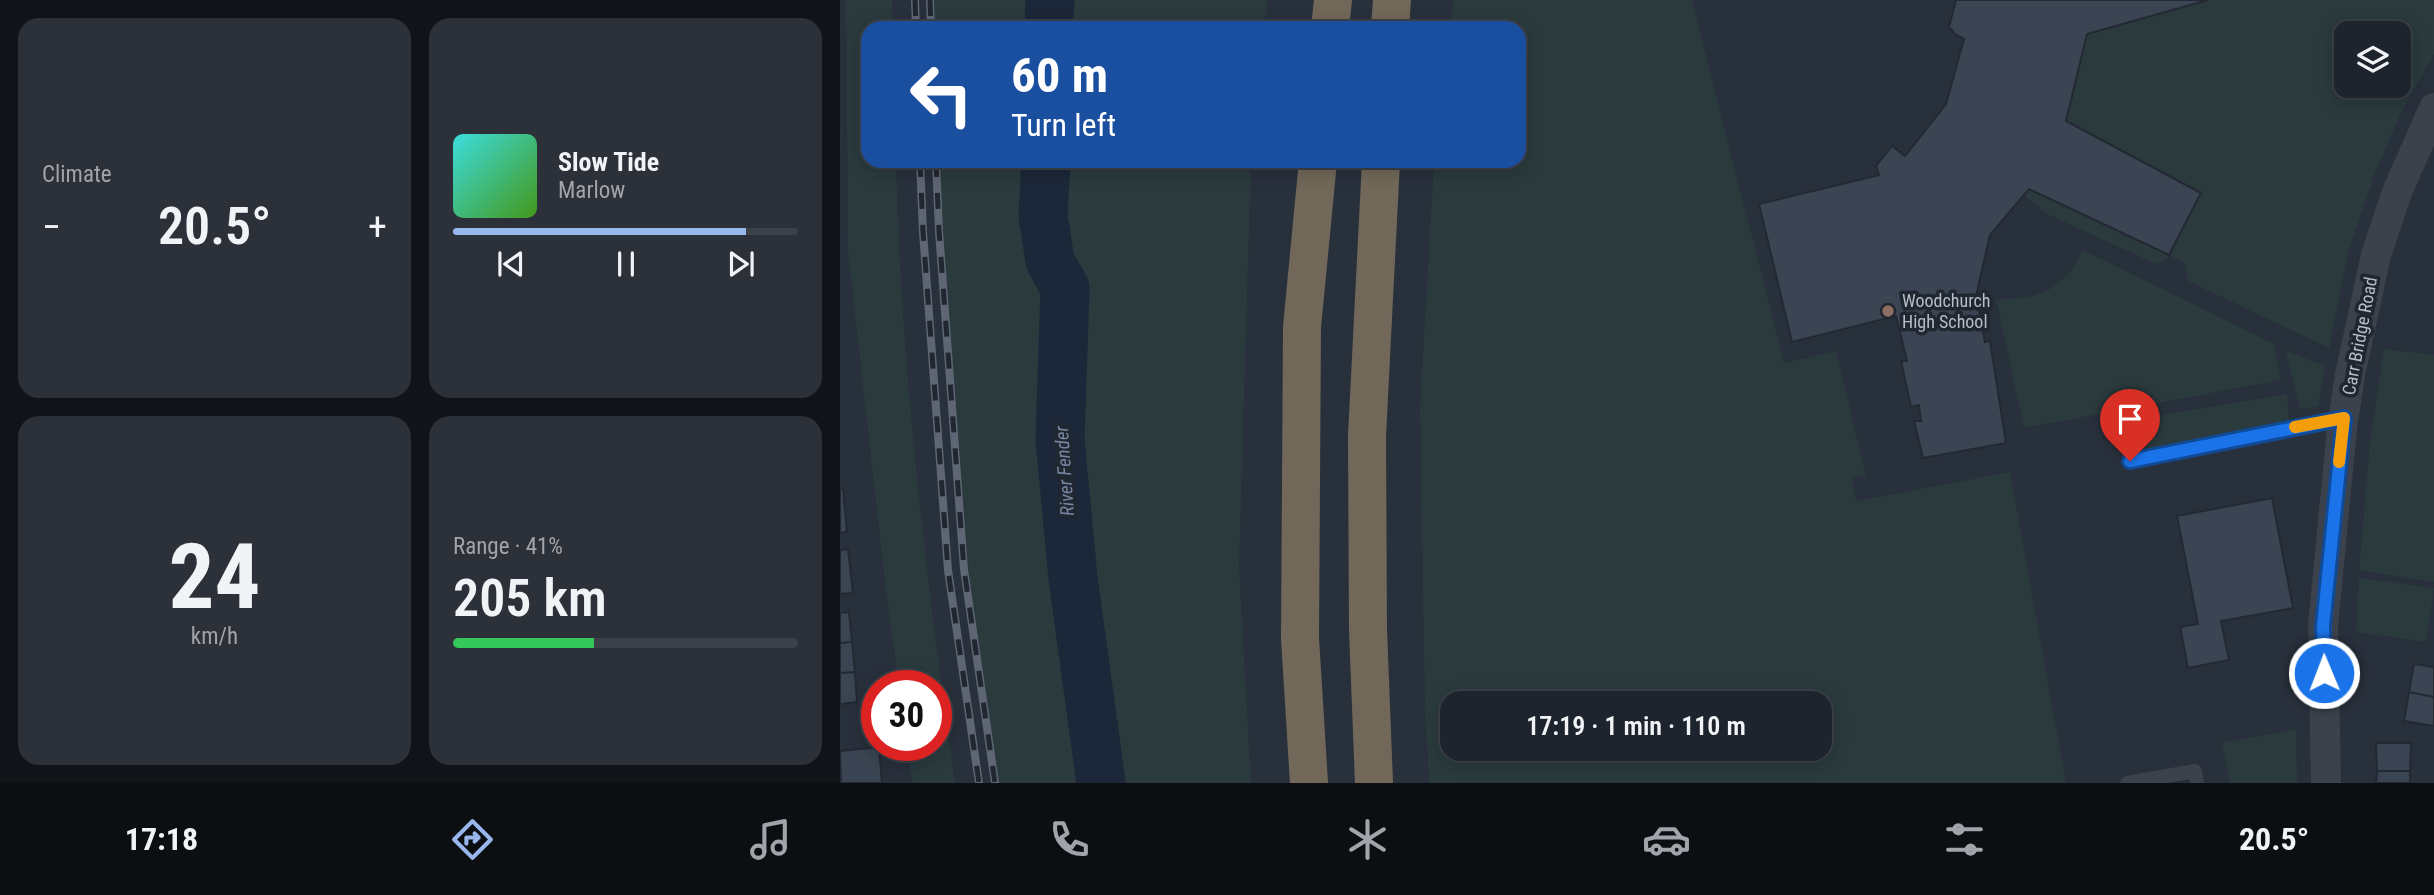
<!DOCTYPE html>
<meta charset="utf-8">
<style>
body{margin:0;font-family:"Roboto Condensed",sans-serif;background:#2b3039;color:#f1f3f6;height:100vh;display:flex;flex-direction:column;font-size:26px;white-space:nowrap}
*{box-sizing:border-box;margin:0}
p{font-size:23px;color:#a1a4aa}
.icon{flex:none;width:38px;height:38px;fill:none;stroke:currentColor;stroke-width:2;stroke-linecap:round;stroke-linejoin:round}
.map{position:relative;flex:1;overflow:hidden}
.drawer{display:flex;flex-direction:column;gap:18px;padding:18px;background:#101419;width:840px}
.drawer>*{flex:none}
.banner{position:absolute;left:21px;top:21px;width:665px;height:147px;border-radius:21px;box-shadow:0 4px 18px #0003,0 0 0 2px #3c4149;background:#1a4fa0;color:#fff;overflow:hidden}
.controls{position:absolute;left:1494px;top:21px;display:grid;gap:14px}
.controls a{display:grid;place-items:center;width:77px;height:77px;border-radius:14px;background:#1e242d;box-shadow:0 4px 18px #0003,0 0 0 2px #3c4149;font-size:35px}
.speed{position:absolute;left:21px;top:670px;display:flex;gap:14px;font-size:35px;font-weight:700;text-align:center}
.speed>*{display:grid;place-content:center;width:91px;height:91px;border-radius:50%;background:#1e242d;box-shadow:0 4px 18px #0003,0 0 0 2px #3c4149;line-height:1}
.speed .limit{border:10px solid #d22;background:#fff;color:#111}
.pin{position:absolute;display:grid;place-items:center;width:60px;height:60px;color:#fff;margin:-72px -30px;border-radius:50% 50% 50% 0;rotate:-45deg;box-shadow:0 0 7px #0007}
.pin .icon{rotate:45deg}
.me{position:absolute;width:77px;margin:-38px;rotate:359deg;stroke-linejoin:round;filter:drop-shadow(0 0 5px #0008)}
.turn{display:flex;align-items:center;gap:24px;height:147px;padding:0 35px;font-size:32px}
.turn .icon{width:91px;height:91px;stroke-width:2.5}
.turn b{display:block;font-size:49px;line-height:60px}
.big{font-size:52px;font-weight:600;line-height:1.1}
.drawer .card{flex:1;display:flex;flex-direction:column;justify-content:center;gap:10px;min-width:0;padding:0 24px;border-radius:21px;background:#2b3039}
.drawer .dial{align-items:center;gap:0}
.dial b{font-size:91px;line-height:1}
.song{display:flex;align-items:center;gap:21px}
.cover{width:84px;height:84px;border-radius:10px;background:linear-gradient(135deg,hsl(180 70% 55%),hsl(100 70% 35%))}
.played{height:7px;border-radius:4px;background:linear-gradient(90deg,#98b7ec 85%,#3c4149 85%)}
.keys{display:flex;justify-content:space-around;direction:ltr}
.heat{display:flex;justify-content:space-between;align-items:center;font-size:38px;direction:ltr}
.charge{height:10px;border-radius:5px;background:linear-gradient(90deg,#34c759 41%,#3c4149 0)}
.drawer .tiles{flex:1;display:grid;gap:18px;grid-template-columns:repeat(2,1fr)}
.trip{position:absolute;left:600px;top:691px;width:392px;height:70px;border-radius:21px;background:#1e242d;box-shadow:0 4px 18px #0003,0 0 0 2px #3c4149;font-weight:600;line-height:70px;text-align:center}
.tabs{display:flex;height:112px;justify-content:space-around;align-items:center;background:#0c0e12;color:#a1a4aa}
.tabs .icon{width:49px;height:49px}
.tabs .on{color:#98b7ec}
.tabs b{font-size:32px;color:#f1f3f6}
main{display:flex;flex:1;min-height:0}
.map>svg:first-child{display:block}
.green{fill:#2a3a3d;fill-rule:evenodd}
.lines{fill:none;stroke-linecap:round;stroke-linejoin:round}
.river{stroke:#1c2739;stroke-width:49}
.building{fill:#3a4452;stroke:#222933;stroke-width:2}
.lane{stroke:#3b424c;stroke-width:14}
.street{stroke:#3b424c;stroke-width:30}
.highway{stroke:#716859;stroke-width:38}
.rail-casing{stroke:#5e6673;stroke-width:8}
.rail{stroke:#202731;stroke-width:5;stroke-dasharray:16;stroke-linecap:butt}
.route-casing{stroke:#114b97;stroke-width:18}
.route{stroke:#1a73e8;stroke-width:12}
.slow{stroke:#f59e0b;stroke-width:12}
.education-dot{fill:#8d6e63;stroke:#202731;stroke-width:2.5}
.labels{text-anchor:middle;stroke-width:7;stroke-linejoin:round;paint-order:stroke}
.poi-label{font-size:18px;fill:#b7bdc7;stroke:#202731;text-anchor:start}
.street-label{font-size:18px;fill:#b7bdc7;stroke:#202731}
.water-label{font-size:19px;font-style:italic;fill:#7587a2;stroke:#202731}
</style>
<main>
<section class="drawer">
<div class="tiles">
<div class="card"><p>Climate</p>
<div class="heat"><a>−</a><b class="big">20.5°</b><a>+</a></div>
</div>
<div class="card">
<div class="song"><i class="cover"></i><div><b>Slow Tide</b><p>Marlow</p></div></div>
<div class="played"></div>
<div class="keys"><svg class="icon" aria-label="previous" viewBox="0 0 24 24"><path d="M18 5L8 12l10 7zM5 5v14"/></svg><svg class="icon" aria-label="pause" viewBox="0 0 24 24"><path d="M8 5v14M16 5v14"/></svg><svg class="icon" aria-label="next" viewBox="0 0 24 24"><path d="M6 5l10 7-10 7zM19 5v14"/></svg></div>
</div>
<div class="card dial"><b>24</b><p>km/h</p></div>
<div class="card"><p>Range · 41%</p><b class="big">205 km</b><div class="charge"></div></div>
</div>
</section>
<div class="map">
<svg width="1594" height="783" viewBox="0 0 1594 783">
<rect width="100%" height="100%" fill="#28303c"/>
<path class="green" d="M6,0H52L53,28H28V161H56C61,369 86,577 115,783H73L67,746H96V686H59L46,591L8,252Z
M90,0H428L424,28H90Z
M614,0H852L944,363L996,351L1026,476L1012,478L1016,501L1170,472L1226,783H589L585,715L580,408L594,161H679V28H610ZM612,704H980V749H612Z
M1368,0H1594V54L1562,111L1535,173L1508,253L1489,348L1348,281L1345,264L1329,255L1324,262L1316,264L1207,214L1184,195L1189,189L1329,254L1360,193L1226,121L1247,34ZM1507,33H1559V86H1507Z
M94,161H411L399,567L411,783H153L145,737L112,394Z
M1243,250L1434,344L1441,380L1184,428L1156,299C1200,300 1223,290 1243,250Z
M1544,349L1594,355V582L1519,570L1530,441Z
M1445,350L1485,366L1478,406L1460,409Z
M1447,394L1449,420L1306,450L1288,441L1281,422Z
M1519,578L1594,588L1586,642L1516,632Z
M1456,729L1457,783H1390L1382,743Z"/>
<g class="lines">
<path class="river" d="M209,28L210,0
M206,161L203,215L210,261L225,288L220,440L233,578L261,783"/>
</g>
<path class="building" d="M1116,0H1368L1247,34L1226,121L1361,193L1329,255L1189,189L1150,235L1136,296L1145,342L1150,341L1166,443L1083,458L1074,421H1081L1079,405L1071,407L1061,361H1067L1056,316L952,342L919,204L1039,175L1036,166L1052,146L1065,156L1106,104L1124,39L1116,35L1109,27Z
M3,488L7,532L0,533V489Z
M1432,498L1453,608L1381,621L1389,660L1348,668L1340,627L1358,624L1337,516Z
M8,549L13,593L0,594V550Z
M9,612L12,642L0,643V613Z
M12,642L15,672L0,673V643Z
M1574,664L1594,667V697L1569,692Z
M15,672L17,702L0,704V673Z
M1569,692L1594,697V726L1564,721Z
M1536,743H1571L1570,771H1537Z
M39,747L42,783H1L0,751Z
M1537,771H1570V783H1536Z"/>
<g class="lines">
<path class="lane" d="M1290,461L1504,418
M1287,783L1355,771L1357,783"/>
<path class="street" d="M1486,783L1483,626L1502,428L1510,375L1536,255L1557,192L1594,108"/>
<path class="highway" d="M490,28L493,0
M550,28L552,0
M469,783L460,638L462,327L478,161
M534,783L528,630L527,436L541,161"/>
<defs>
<path id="rail" d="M75,0L76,28
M90,0L91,28
M80,161L83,232L108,570L139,783
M96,161L99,231L124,569L155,783"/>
</defs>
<use href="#rail" class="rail-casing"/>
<use href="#rail" class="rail"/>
</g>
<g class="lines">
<defs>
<path id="route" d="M1290,461L1504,418L1483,626L1484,673"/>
</defs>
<use href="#route" class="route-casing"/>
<use href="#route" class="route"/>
<path class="slow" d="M1455,427L1504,418L1499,462"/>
</g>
<circle class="education-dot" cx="1048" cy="311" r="7"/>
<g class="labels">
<g class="poi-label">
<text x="1062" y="307">Woodchurch<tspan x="1062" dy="21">High School</tspan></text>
</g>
<g class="street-label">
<text transform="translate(1520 336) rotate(-79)" y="6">Carr Bridge Road</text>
</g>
<g class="water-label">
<text transform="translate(224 471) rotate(-94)" y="7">River Fender</text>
</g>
</g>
</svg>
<div class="controls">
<a><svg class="icon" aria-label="layers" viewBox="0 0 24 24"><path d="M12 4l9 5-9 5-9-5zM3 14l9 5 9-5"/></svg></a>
</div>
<div class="speed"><div class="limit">30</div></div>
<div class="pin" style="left:1290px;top:461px;background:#d93025"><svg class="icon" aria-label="arrive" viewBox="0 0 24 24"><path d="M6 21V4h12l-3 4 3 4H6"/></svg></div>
<svg class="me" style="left:1484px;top:673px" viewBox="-20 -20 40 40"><circle r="17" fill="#1a73e8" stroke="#fff" stroke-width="3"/><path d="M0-11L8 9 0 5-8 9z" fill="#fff"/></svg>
<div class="trip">17:19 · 1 min · 110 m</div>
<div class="banner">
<div class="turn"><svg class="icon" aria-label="left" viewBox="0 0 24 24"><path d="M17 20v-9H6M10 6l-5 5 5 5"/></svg><div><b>60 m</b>Turn left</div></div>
</div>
</div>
</main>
<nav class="tabs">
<b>17:18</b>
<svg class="icon on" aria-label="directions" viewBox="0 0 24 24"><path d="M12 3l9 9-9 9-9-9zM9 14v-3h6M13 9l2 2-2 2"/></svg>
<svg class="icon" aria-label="music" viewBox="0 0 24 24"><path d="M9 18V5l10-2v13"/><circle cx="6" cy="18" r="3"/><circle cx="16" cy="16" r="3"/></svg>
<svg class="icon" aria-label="phone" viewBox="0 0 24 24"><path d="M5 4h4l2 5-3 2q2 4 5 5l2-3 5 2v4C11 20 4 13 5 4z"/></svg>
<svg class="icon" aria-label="climate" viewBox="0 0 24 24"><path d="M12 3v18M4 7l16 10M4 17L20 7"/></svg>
<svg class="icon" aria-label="car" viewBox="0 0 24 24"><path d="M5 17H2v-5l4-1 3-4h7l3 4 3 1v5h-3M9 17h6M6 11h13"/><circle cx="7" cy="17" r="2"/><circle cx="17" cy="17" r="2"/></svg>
<svg class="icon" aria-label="filters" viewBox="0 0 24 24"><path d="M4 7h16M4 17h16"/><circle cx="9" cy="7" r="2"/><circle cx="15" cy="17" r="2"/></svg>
<b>20.5°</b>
</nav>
